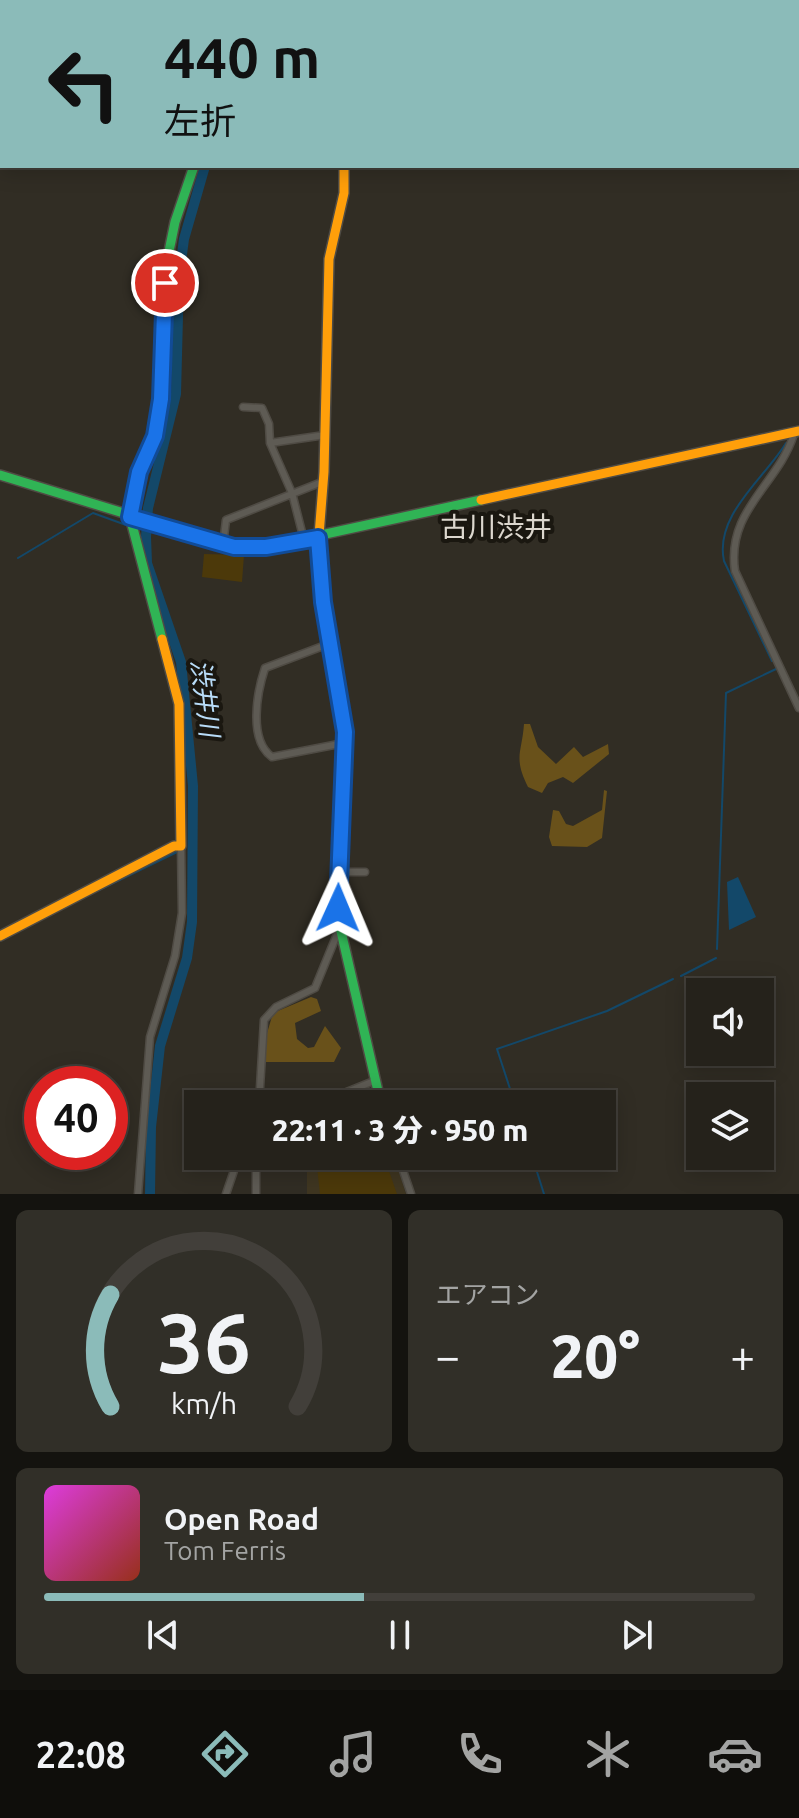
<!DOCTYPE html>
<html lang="ja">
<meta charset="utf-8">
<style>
body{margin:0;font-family:Ubuntu,"Noto Sans JP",sans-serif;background:#312f28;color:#f1f3f6;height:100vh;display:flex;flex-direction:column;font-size:30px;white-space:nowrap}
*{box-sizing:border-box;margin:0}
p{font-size:26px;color:#a3a4a3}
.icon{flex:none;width:44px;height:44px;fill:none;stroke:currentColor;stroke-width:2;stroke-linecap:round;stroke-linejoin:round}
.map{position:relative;height:1194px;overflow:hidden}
.sheet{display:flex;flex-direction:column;gap:16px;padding:16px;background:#14130f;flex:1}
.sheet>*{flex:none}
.top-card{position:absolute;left:0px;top:0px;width:800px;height:168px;box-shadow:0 4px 20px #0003,0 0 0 2px #423f3a;background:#8bbbb9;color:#111;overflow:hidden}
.controls{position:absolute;left:686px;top:978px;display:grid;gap:16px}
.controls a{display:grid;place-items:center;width:88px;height:88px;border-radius:0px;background:#25221b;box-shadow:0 4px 20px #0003,0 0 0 2px #423f3a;font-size:40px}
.speed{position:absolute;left:24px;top:1066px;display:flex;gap:16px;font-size:40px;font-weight:700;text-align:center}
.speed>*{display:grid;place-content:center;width:104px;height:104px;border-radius:50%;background:#25221b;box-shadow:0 4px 20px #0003,0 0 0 2px #423f3a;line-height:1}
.speed .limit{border:12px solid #d22;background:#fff;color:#111}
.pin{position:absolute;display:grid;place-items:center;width:68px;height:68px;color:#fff;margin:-34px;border:4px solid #fff;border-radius:50%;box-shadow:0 2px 8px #0007}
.me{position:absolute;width:88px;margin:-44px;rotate:1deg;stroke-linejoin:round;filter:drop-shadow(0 0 6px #0008)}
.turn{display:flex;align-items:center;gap:28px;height:168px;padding:0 32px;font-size:36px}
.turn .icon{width:104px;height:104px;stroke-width:2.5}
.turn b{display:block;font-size:56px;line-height:68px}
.big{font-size:60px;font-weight:800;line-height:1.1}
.sheet .tile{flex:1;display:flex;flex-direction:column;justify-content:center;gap:12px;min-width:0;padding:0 28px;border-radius:12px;background:#312f28}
.sheet .dial{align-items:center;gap:0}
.dial svg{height:208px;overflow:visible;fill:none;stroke:#423f3a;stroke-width:7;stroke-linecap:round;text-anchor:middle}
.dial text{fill:#f1f3f6;stroke:none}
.song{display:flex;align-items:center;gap:24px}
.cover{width:96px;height:96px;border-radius:12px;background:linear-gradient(135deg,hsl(300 70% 55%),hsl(10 70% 35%))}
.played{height:8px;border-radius:4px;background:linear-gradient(90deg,#8bbbb9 45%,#423f3a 45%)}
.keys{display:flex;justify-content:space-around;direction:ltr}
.heat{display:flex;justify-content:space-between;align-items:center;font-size:44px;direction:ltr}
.sheet .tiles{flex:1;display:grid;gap:16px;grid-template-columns:1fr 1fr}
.tile:last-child{grid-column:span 2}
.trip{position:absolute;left:184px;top:1090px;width:432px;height:80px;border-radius:0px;background:#25221b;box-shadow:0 4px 20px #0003,0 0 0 2px #423f3a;font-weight:800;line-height:80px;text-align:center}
.tabs{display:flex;height:128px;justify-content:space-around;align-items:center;background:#0f0e0b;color:#a3a4a3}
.tabs .icon{width:56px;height:56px}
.tabs .current{color:#8bbbb9}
.tabs b{font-size:36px;color:#f1f3f6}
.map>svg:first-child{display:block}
.built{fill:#3f3621}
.green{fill:#4c390a}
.forest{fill:#69511a}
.water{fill:#134869}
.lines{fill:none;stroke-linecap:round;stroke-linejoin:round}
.stream{stroke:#134869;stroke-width:2}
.river{stroke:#134869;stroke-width:10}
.street-casing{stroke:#4f4b44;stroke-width:9}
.fast-casing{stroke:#4f4b44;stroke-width:12}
.slow-casing{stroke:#4f4b44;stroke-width:12}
.street{stroke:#5e5b54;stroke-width:6}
.fast{stroke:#30b455;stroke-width:9}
.slow{stroke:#ff9f0a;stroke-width:9}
.route-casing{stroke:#114b97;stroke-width:20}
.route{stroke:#1a73e8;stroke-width:14}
.labels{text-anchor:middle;stroke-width:8;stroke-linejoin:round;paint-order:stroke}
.water-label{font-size:26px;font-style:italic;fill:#b8dcf8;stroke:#1a1710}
.quarter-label{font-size:28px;fill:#dcd7ce;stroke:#1a1710}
</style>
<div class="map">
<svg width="799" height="1194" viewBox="0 0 799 1194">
<rect width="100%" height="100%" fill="#312d24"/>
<path class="built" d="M307,1158L396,1163L406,1194H307Z"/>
<path class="green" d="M204,554L244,555L242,582L202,577Z
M317,1167L389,1171L397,1194H320Z"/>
<path class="forest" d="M524,724H530L538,747L556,764L574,747L583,757L608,744L609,754L573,783L563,777L548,783L542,793L528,787C513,757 522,753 524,724Z
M604,790L607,791L602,838L587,847L552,846L549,837L553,810L559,811L566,824L573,826L602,810Z
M311,997L317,999L321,1011L295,1023L297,1039L308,1048L314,1047L325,1026L341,1048L334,1062H265V1040L273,1013Z"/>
<path class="water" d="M738,877L756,917L729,930L727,882Z"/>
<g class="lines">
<path class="stream" d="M142,517L148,508
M18,558L93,513L126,525
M772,661L724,561C714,515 765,478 786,443
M97,891L177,852
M717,949L726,693L776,669
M681,976L716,958
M515,1104L497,1049L607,1011L673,979
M532,1156L544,1194"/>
<path class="river" d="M90,2L93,0
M273,2L274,0
M0,55L2,54
M150,1194L151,1127L160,1046L187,958L192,922L193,786L181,662L147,563L146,537L148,508L176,394L179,277L184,239L205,166"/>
<defs>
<path id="street" d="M263,2L264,0
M344,2L345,0
M243,407L262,408L269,424L270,443L292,493L304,540
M794,434C778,485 726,510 735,571L799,708
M270,443L325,435
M223,545L226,520L322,482
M331,643L265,668C257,692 248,740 272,757L344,743
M339,872H365
M259,1104L264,1020L276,1007L315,988L340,927
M317,1104L374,1081
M398,1156L411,1194
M138,1194L150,1037L175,956L182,913L181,846
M226,1194L239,1156
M256,1194V1156"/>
<path id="fast" d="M0,475L234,547H266L481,500
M162,639L130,517L139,472L155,436L161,399L166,266L175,222L194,166
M343,781L340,927L381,1104"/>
<path id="slow" d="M481,500L799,431
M343,781L345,732L318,548L324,472L329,259L344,193V166
M0,936L174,846H181L179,704L162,639"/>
</defs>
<use href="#street" class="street-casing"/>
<use href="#fast" class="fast-casing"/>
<use href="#slow" class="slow-casing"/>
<use href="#street" class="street"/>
<use href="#fast" class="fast"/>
<use href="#slow" class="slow"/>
</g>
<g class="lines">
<defs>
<path id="route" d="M165,283L161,399L155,436L139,472L130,517L234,547H266L318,538L323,602L345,732L338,908"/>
</defs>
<use href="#route" class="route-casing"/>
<use href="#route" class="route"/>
</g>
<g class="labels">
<g class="water-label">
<text transform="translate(205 698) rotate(83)" y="9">渋井川</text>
</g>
<g class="quarter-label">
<text x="496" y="537">古川渋井</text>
</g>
</g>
</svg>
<div class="controls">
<a><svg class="icon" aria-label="sound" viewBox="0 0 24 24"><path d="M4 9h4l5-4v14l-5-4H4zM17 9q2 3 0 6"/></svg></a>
<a><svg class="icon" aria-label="layers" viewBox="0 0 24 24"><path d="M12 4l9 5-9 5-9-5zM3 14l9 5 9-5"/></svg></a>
</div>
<div class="speed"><div class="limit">40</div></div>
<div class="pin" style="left:165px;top:283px;background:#d93025"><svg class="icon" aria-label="arrive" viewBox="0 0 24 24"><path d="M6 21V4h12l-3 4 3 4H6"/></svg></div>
<svg class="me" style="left:338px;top:908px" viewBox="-20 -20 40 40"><path d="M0-17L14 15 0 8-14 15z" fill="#1a73e8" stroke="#fff" stroke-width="4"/></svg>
<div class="trip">22:11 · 3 分 · 950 m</div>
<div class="top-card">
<div class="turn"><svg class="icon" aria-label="left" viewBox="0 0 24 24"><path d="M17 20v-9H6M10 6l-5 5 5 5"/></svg><div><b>440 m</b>左折</div></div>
</div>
</div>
<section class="sheet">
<div class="tiles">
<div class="tile dial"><svg viewBox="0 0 100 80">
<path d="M14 69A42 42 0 1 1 86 69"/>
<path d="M14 69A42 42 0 0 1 14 26" stroke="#8bbbb9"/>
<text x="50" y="56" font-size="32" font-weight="700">36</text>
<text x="50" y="72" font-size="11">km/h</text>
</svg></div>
<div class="tile"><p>エアコン</p>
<div class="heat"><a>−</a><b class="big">20°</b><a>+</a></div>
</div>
<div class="tile">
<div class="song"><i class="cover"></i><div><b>Open Road</b><p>Tom Ferris</p></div></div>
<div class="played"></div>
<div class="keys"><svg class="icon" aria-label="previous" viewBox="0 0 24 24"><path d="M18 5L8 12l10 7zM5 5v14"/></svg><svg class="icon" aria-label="pause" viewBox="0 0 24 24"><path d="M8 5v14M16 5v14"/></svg><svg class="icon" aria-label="next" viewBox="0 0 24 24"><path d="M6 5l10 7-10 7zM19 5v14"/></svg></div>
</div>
</div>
</section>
<nav class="tabs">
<b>22:08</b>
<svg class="icon current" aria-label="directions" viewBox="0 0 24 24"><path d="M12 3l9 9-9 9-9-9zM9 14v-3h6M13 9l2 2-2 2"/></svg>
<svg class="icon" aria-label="music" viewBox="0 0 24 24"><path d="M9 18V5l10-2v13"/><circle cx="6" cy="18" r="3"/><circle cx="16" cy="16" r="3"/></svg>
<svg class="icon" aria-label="phone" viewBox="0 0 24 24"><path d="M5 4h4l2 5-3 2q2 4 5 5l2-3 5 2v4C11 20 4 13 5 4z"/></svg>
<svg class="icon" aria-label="climate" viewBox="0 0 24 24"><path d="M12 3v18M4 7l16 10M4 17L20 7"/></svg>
<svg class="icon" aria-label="car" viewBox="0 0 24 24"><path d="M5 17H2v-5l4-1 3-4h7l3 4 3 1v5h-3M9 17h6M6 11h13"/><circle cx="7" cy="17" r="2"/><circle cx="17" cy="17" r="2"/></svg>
</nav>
